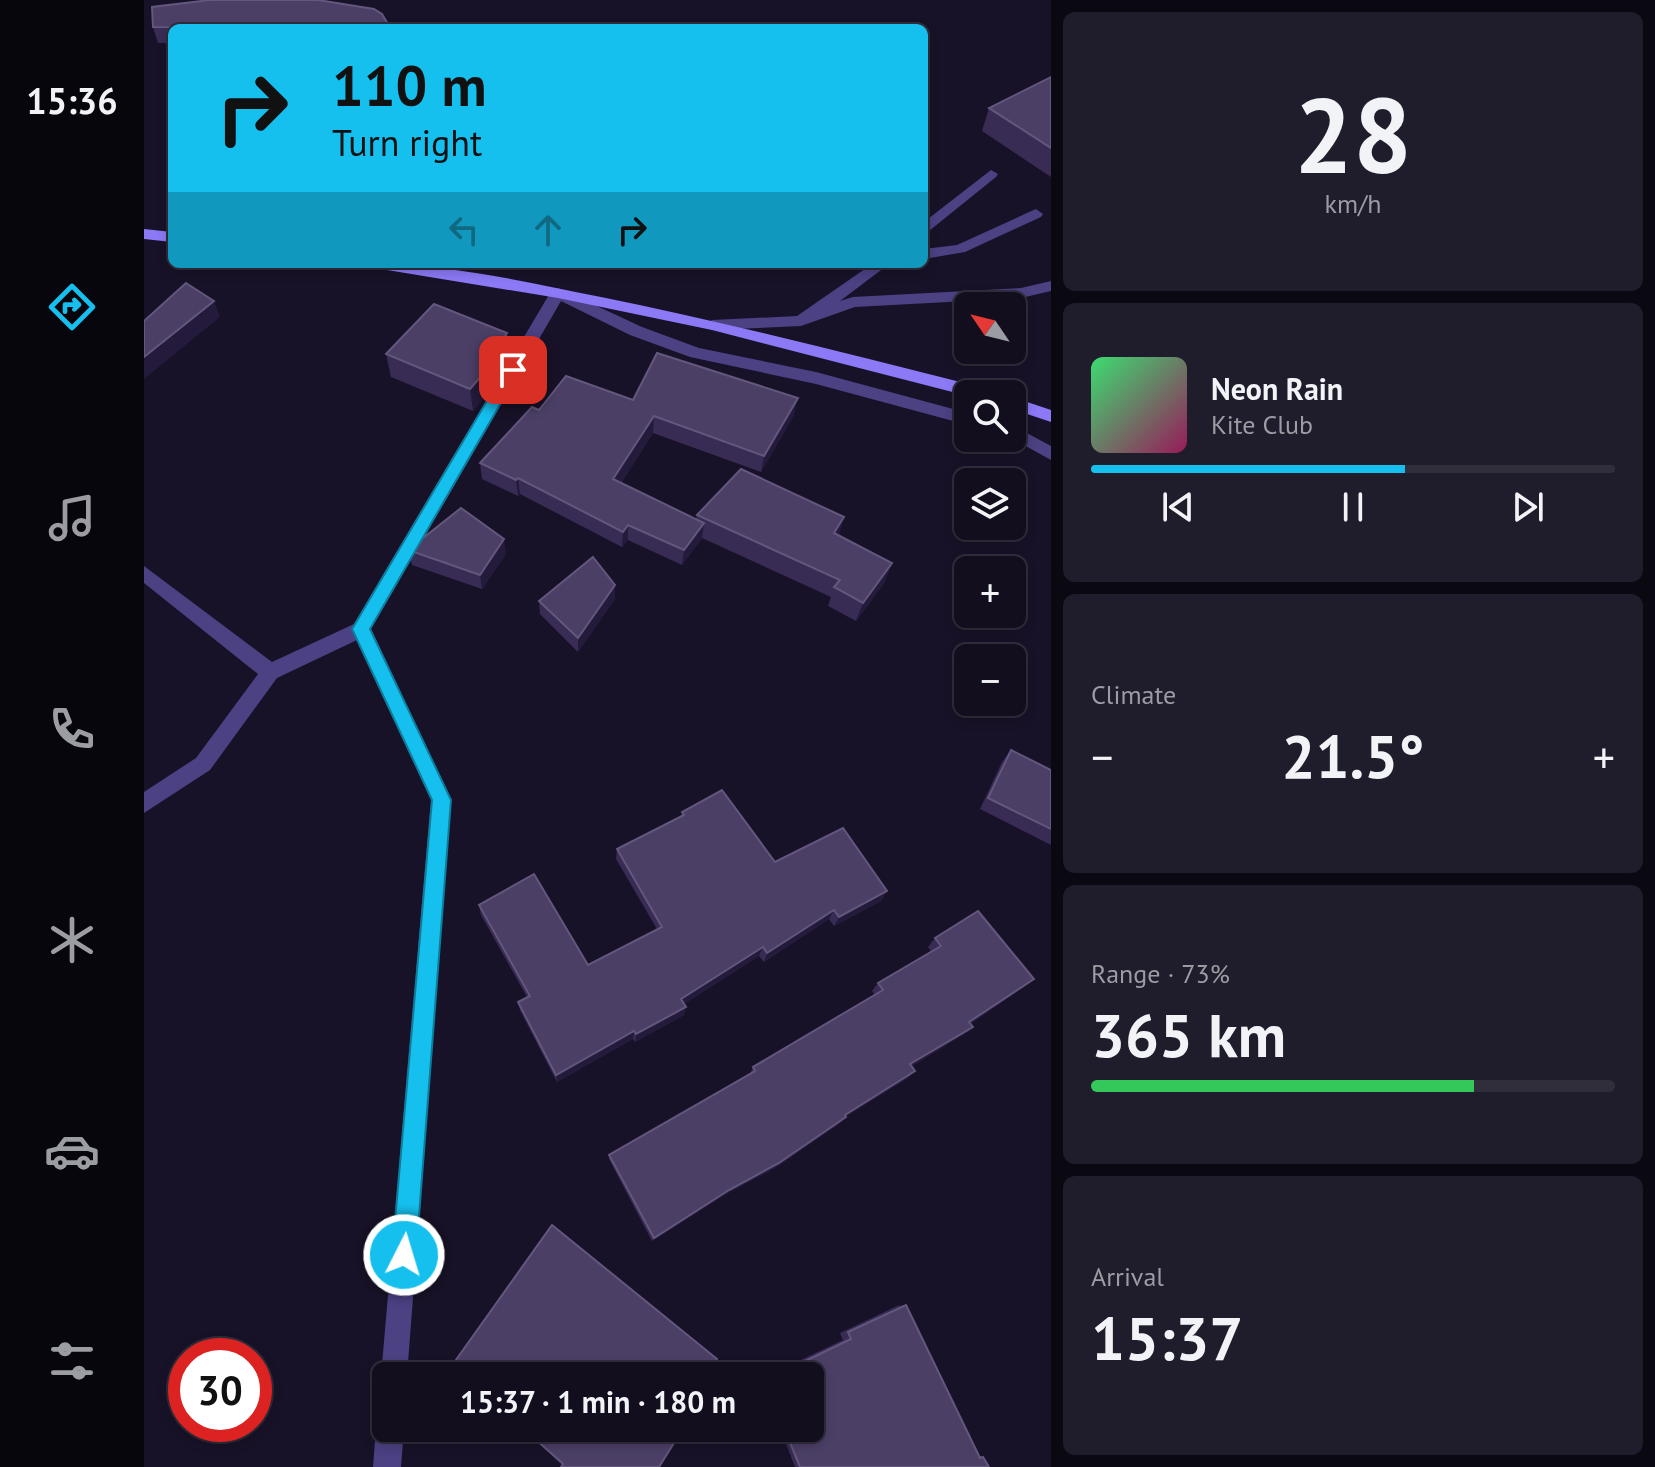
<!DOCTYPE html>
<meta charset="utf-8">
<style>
body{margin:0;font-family:"PT Sans",sans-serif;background:#1f1c2b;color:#f1f3f6;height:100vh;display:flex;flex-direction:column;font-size:30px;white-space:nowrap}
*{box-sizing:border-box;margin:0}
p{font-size:26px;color:#9c9ca4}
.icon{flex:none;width:44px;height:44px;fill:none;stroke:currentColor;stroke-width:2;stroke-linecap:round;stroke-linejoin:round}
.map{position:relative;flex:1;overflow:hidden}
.side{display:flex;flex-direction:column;gap:12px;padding:12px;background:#0a0810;width:604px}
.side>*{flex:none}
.top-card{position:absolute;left:24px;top:24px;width:760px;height:244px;border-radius:12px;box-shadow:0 4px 12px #0003,0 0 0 2px #312e3c;background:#15bfee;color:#111;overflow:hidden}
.needle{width:52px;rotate:305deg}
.controls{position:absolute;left:810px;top:292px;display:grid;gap:16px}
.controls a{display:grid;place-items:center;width:72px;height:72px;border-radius:12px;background:#120e1e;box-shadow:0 4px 12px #0003,0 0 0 2px #312e3c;font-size:40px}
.speed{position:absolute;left:24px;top:1338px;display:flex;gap:16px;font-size:40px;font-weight:700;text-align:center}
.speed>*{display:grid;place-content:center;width:104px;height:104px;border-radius:50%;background:#120e1e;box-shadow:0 4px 12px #0003,0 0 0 2px #312e3c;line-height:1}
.speed .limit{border:12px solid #d22;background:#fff;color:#111}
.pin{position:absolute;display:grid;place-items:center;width:68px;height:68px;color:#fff;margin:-34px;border-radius:16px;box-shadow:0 4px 12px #0006}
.me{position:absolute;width:88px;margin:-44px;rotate:5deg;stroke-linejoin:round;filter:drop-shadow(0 0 6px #0008)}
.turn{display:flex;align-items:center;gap:28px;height:168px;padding:0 32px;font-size:36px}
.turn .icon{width:104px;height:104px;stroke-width:2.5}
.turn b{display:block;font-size:56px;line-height:68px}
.lanes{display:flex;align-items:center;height:76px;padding:0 32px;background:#0003;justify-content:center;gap:40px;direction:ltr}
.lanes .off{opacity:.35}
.big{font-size:60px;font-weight:700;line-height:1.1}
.side .tile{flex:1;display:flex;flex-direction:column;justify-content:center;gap:12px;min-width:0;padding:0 28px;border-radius:12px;background:#1f1c2b}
.side .dial{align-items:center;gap:0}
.dial b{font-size:104px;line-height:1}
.song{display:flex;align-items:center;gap:24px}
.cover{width:96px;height:96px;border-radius:12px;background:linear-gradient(135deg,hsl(140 70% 55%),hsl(330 70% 35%))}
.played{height:8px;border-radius:4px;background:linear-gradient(90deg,#15bfee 60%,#312e3c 60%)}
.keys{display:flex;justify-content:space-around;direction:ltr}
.heat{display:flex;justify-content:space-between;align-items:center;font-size:44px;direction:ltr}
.charge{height:12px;border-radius:6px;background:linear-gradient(90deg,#34c759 73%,#312e3c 0)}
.trip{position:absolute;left:228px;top:1362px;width:452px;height:80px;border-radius:12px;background:#120e1e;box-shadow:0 4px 12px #0003,0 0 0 2px #312e3c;font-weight:700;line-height:80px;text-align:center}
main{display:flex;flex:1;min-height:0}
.menu{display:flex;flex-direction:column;width:144px;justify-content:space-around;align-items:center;background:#07060c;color:#9c9ca4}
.menu .icon{width:56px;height:56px}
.menu .on{color:#15bfee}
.menu b{font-size:36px;color:#f1f3f6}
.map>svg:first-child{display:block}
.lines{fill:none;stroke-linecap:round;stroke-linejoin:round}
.street{fill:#4b4183;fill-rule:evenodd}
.secondary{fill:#8b79f5;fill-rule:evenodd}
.wall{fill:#392c54}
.shaded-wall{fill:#241a3b}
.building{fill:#4b3f66;stroke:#63577d;stroke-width:2}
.route{fill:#15bfee;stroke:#0e7c9b;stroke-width:2}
</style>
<main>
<nav class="menu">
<b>15:36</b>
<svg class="icon on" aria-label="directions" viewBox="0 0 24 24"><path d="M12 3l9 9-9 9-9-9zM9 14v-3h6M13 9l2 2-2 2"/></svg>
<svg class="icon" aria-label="music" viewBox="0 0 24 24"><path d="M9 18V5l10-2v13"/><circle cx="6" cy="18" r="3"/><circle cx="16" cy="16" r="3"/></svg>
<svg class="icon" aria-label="phone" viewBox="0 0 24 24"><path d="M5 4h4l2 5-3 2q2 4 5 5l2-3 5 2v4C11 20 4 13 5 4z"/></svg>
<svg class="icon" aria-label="climate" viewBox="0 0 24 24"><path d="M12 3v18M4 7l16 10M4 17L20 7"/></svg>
<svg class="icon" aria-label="car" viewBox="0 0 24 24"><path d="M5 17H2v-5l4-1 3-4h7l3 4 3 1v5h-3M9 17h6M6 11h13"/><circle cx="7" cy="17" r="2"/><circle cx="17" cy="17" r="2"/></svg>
<svg class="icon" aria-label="filters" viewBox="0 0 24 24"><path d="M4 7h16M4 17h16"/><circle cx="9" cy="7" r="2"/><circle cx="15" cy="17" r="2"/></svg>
</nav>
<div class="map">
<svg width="907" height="1467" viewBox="0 0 907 1467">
<rect width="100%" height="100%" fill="#181228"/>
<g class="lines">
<path class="street" d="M847,170L854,174L852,177L780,235V222Z
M892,209L899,214L897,217L821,252L780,259V249L813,245Z
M728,264H745L696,301L709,297L877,288L907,281V291L877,298L711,307L657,326L568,330L560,325L568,320L653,316Z
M414,288L498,327L555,348L672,372L824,413V425L672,384L546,357L486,335L417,301L227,629L307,800L263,1376H242V1386L237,1376L287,800L213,640L133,678L66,770L0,813V792L52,758L114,674L0,583V566L128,662L210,624L406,293Z
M868,425L907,446V460L867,438Z
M242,1416V1428H260L257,1467H229L232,1428L236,1418Z"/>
<path class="secondary" d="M0,229L28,232V242L0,239Z
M230,264C305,264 383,282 457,297C586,323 713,356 840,388L848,394L824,396L568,330L414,298L237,269Z
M868,397L907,410V422L868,409Z"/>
</g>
<path class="wall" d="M245,26L261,28H28V43H14L9,27Z
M907,77V177L838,131L845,108Z
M363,333L365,356L342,395L329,411L247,377L242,354Z
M489,400L650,415L617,472L509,433L477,483L552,519L553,515L695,535L741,582L712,621L684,606L687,597L558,538L538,565L484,540L478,547L376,494L374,496L338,479L336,463L395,410Z
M264,550L362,554L338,589L268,565Z
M471,585V599L434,652L396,614L395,601Z
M867,750L907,770V845L836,809L858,762Z
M538,812L631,862L743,891L737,901L690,926L685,919L620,962L615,956L540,1004V1015L491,1042L489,1039L413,1082L376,1010L374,1002L383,997L337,915L335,905L444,965L513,929L472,859L473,849L537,816Z
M791,938L880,987L826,1024L829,1027L820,1034L768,1066L764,1078L702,1116L696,1123L631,1168L582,1194L508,1241L465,1159V1155L606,1074L609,1067L731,995L728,991L734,983L787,951L784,947Z
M762,1305L835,1456L839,1457L845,1467H651L636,1428H666V1376H623L699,1340L696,1333L753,1306Z"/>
<path class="shaded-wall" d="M70,301L76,317L0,379V357Z
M363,333L365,356L342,395L329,411L326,389Z
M654,398L650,415L617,472L620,456Z
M510,416L509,433L469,495V479Z
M374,478L376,494L374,496L372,480Z
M700,517L695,536L690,533Z
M560,523L558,539L538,565L540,550Z
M484,525V540L478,547L479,532Z
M360,539L362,554L338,589L336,575Z
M748,563L741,582L712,621L719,603Z
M471,585V599L434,652V638Z
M743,891L737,901L690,926L695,917Z
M690,910L685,919L620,962L623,953Z
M619,947L615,956L535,1007L537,999Z
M890,979L880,987L817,1030L825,1022Z
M542,1007L540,1015L491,1042L492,1034Z
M829,1027L820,1034L759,1071L766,1064Z
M490,1031L489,1039L413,1082L412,1075Z
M771,1071L764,1078L695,1120L701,1115Z
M702,1117L696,1123L631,1168L582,1194L508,1241L510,1238Z"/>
<path class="building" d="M66,0H174L230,9L238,14L245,26L261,28L9,27L8,7Z
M907,77V148L845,108Z
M42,283L70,301L0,357V321Z
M290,304L363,333L340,373L326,389L242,354Z
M513,353L654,398L620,456L510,416L469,479L560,523L540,550L484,525L479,532L374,478L372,480L336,463L388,407L395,410L422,376L489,400Z
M597,469L700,517L690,533L748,563L719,603L690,587L696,580L553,515Z
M317,508L360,539L336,575L264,550Z
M449,557L471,585L434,638L395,601Z
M867,750L907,770V829L844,798Z
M578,790L631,862L699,828L743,891L695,917L690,910L623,953L619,947L537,999L542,1007L492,1034L490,1031L412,1075L374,1002L386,996L335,905L390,874L444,965L518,927L473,849L540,815L538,812Z
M834,911L890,979L825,1022L829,1027L766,1064L771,1071L701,1115L702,1117L635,1163L585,1190L510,1238L465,1155L611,1071L609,1067L739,990L734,983L797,946L791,938Z
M408,1225L573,1359L563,1376H322L309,1364Z
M762,1305L836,1458L839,1457L845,1467H656L640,1428H666V1376H630L707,1339L704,1332Z
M379,1428H532L526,1439L530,1443L515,1467H417L419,1464Z"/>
<path class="route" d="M369,365L376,370L226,629L307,800L272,1255L268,1263L260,1266L252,1263L248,1255L288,800L208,629L363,367Z"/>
</svg>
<div class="controls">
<a><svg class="needle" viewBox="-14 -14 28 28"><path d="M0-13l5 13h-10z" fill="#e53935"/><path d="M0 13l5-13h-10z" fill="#9c9ca4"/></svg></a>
<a><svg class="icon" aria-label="search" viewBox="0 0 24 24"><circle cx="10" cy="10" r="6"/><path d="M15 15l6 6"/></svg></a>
<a><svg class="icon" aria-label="layers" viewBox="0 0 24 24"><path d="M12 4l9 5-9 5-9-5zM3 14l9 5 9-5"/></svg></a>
<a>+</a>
<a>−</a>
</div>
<div class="speed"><div class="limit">30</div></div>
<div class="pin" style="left:369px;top:370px;background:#d93025"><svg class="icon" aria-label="arrive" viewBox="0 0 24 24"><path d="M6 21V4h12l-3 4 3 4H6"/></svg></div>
<svg class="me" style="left:260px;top:1255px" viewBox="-20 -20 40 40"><circle r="17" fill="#15bfee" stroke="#fff" stroke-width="3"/><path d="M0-11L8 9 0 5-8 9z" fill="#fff"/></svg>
<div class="trip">15:37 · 1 min · 180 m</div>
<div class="top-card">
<div class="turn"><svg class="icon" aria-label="right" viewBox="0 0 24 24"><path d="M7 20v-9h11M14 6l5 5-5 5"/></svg><div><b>110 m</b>Turn right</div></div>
<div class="lanes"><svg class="icon off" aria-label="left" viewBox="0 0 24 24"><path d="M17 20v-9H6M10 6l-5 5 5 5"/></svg><svg class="icon off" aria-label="ahead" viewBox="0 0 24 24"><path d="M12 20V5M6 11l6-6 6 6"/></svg><svg class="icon" aria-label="right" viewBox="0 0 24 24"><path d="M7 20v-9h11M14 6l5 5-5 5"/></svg></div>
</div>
</div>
<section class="side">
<div class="tile dial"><b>28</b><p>km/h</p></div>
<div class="tile">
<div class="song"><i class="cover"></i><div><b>Neon Rain</b><p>Kite Club</p></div></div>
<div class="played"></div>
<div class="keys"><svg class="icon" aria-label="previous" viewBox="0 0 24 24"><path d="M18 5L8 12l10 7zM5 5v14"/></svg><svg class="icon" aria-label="pause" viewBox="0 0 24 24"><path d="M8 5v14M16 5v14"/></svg><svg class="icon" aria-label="next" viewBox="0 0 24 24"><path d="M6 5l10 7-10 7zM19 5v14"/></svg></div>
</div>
<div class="tile"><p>Climate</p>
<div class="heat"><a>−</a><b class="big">21.5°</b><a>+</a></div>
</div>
<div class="tile"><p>Range · 73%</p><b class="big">365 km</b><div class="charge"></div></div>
<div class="tile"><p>Arrival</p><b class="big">15:37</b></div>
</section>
</main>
